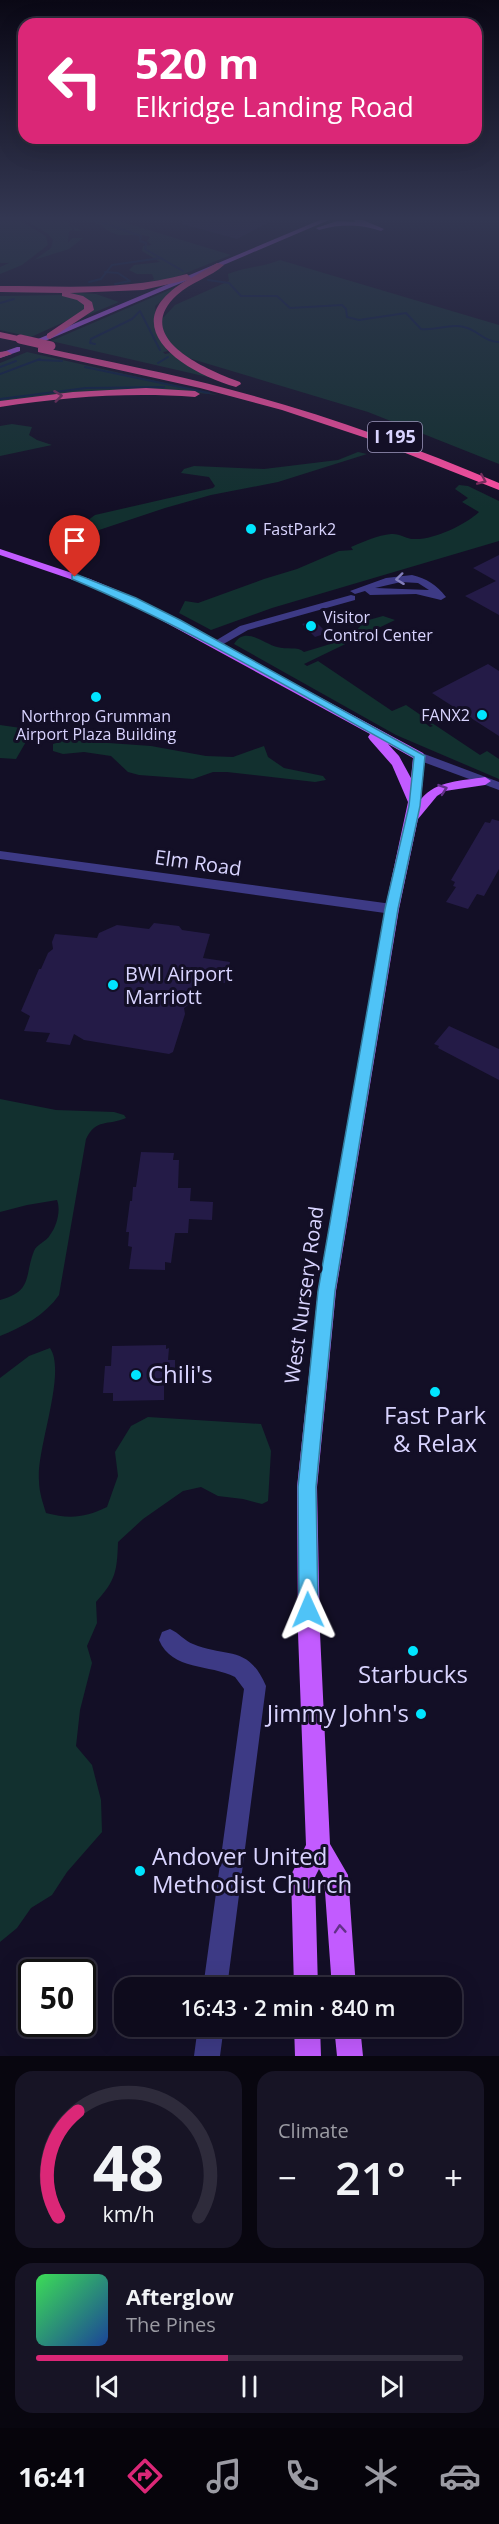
<!DOCTYPE html>
<meta charset="utf-8">
<style>
body{margin:0;font-family:"Open Sans",sans-serif;background:#171425;color:#f1f3f6;height:100vh;display:flex;flex-direction:column;font-size:22px;white-space:nowrap}
*{box-sizing:border-box;margin:0}
p{font-size:20px;color:#9b9ba3}
.icon{flex:none;width:33px;height:33px;fill:none;stroke:currentColor;stroke-width:2;stroke-linecap:round;stroke-linejoin:round}
.map{position:relative;height:2056px;overflow:hidden}
.sheet{display:flex;flex-direction:column;gap:15px;padding:15px;background:#08060f;flex:1}
.sheet>*{flex:none}
.top-card{position:absolute;left:18px;top:18px;width:464px;height:126px;border-radius:18px;box-shadow:0 6px 24px #0002,0 0 0 2px #2e2b3b;background:#db2777;color:#fff;overflow:hidden}
.speed{position:absolute;left:18px;top:1959px;display:flex;gap:12px;font-size:30px;font-weight:700;text-align:center}
.speed>*{display:grid;place-content:center;width:78px;height:78px;border-radius:50%;background:#0e0b1c;box-shadow:0 6px 24px #0002,0 0 0 2px #2e2b3b;line-height:1}
.speed .limit{border:3px solid #111;border-radius:9px;background:#fff;color:#111}
.pin{position:absolute;display:grid;place-items:center;width:51px;height:51px;color:#fff;margin:-62px -26px;border-radius:50% 50% 50% 0;rotate:-45deg;box-shadow:0 0 6px #0007}
.pin .icon{rotate:45deg}
.me{position:absolute;width:66px;margin:-33px;rotate:359deg;stroke-linejoin:round;filter:drop-shadow(0 0 4px #0008)}
.turn{display:flex;align-items:center;gap:21px;height:126px;padding:0 18px;font-size:27px}
.turn .icon{width:78px;height:78px;stroke-width:2.5}
.turn b{display:block;font-size:42px;line-height:51px}
.big{font-size:45px;font-weight:600;line-height:1.1}
.sheet .widget{flex:1;display:flex;flex-direction:column;justify-content:center;gap:9px;min-width:0;padding:0 21px;border-radius:18px;background:#171425}
.sheet .dial{align-items:center;gap:0}
.dial svg{height:156px;overflow:visible;fill:none;stroke:#2e2b3b;stroke-width:7;stroke-linecap:round;text-anchor:middle}
.dial text{fill:#f1f3f6;stroke:none}
.song{display:flex;align-items:center;gap:18px}
.cover{width:72px;height:72px;border-radius:9px;background:linear-gradient(135deg,hsl(130 70% 55%),hsl(220 70% 35%))}
.played{height:6px;border-radius:3px;background:linear-gradient(90deg,#db2777 45%,#2e2b3b 45%)}
.keys{display:flex;justify-content:space-around;direction:ltr}
.heat{display:flex;justify-content:space-between;align-items:center;font-size:33px;direction:ltr}
.sheet .tiles{flex:1;display:grid;gap:15px;grid-template-columns:1fr 1fr}
.widget:last-child{grid-column:span 2}
.trip{position:absolute;left:114px;top:1977px;width:348px;height:60px;border-radius:18px;background:#0e0b1c;box-shadow:0 6px 24px #0002,0 0 0 2px #2e2b3b;font-weight:600;line-height:60px;text-align:center}
.menu{display:flex;height:96px;justify-content:space-around;align-items:center;background:#06040b;color:#9b9ba3}
.menu .icon{width:42px;height:42px}
.menu .on{color:#db2777}
.menu b{font-size:27px;color:#f1f3f6}
.map>svg:first-child{display:block}
.green{fill:#12302f}
.lines{fill:none;stroke-linecap:round;stroke-linejoin:round}
.stream{stroke:#0a1f44;stroke-width:2}
.building{fill:#241b47}
.minor{fill:#3d3a85;fill-rule:evenodd}
.major{fill:#c25bff;fill-rule:evenodd}
.highway{fill:#ff4fa3;fill-rule:evenodd}
.highway-bridge{stroke:#ff4fa3;stroke-width:9}
.oneway{stroke:#7d2c5e}
.oneway2{stroke:#837fbc}
.oneway3{stroke:#623188}
.route{fill:#4fc3f7;stroke:#337fa1;stroke-width:1.5}
.poi-dot{fill:#00e5ff;stroke:#130f26;stroke-width:2}
.labels{text-anchor:middle;stroke-width:6;stroke-linejoin:round;paint-order:stroke}
.far-poi-label{font-size:16px;fill:#d9d4ff;stroke:#130f26;text-anchor:start}
.shield{fill:#130f26;stroke:#9e99be;stroke-width:1.5}
.shield-label{font-size:18px;font-weight:bold;fill:#d9d4ff}
.street-label{font-size:20px;fill:#d9d4ff;stroke:#130f26}
.poi-label{font-size:20px;fill:#d9d4ff;stroke:#130f26;text-anchor:start}
.near-poi-label{font-size:24px;fill:#d9d4ff;stroke:#130f26;text-anchor:start}
</style>
<div class="map">
<svg width="499" height="2056" viewBox="0 0 499 2056">
<rect width="100%" height="100%" fill="#130f26"/>
<path class="green" d="M0,220H19L46,236L48,245L22,265L0,274V267L9,263H0Z
M25,220H64L82,231H74V227L67,223L73,229L69,232L68,243L72,238H83L69,249L34,260L51,248L53,240L48,234Z
M83,220H116L231,255L171,279L151,281L154,279L152,274H137L129,270L134,265L160,262L142,251L143,246L152,245L147,241L150,237C132,230 119,243 101,225Z
M280,260L499,325V464L368,412L185,357L162,336V319L175,305L229,281L228,274C245,267 263,267 280,260Z
M181,285L155,306C158,324 153,333 168,351L163,352L165,354L170,353L212,378L51,341Z
M50,291L96,294L119,302L86,316L92,311L77,295L59,292L0,293Z
M63,295L78,299L85,304V309L75,317L31,337L0,330V296Z
M27,352L218,395C144,385 74,392 0,402V363Z
M12,424L32,427L29,435L37,440L52,445L0,456V426Z
M358,452L367,454L278,482L211,495L165,508L87,534L58,549L53,546L95,515L213,488L215,486L209,477L181,473L184,469L194,466L264,469L338,460Z
M459,485L468,486L499,501V541L272,608L211,630L179,613L185,601L198,603L264,579L297,569L339,551L353,550L351,547C363,542 378,535 391,534C399,533 406,539 414,539C434,540 465,525 479,512L462,502L468,498L455,489Z
M383,616L395,620L304,664L307,666L318,661L392,711L406,705L428,720L425,723L430,727L433,726L427,722L429,721L480,755L487,751L499,759V779L396,735L234,644C245,625 264,644 277,647C286,650 298,646 304,652L357,636L355,632L365,621Z
M0,725L21,728L28,732L27,740L16,759L0,758Z
M66,740L151,746L206,756L233,757L264,746L268,757L284,768L323,776L326,780L315,782L227,772H213L193,779L139,775L128,772L111,756L84,752L63,754L53,751V744Z
M0,1099L56,1110L114,1112L124,1115L126,1118C108,1126 96,1118 86,1139L59,1295C45,1315 23,1327 0,1336V1300C33,1291 24,1277 34,1251C37,1244 46,1242 50,1235C57,1226 61,1210 57,1200L27,1205L0,1212Z
M50,1348C67,1373 36,1449 39,1481C39,1492 43,1503 46,1513C69,1519 85,1518 107,1507L118,1476L115,1452L131,1426L148,1417L261,1424L271,1451L268,1501L262,1504L243,1499L218,1496L201,1487L183,1491L143,1519L118,1542C117,1571 116,1580 96,1602L97,1623L87,1646L92,1663L80,1710L76,1746L92,1765L101,1800L102,1832L67,1872L52,1895L31,1908L17,1928L0,1942V1378L29,1356Z"/>
<g class="lines">
<path class="stream" d="M95,220L141,236L140,241L146,243L145,249L183,271
M105,272L118,273L130,281L115,284
M208,280L229,283L241,296H277L290,308L342,305L346,309L347,317L359,320L406,313L421,329C436,331 450,323 464,327C478,330 484,342 499,342
M89,282L101,279L112,265L161,258
M0,303L14,299
M95,344L90,343L91,339L132,319L140,311L160,350
M39,360L62,361
M158,363L168,357
M0,367L16,361
M85,367L209,393
M0,374L40,359
M0,399L86,388L164,387"/>
</g>
<path class="building" d="M182,220H273L237,239L182,224Z
M499,555V615L465,596L496,581L473,568Z
M314,620L327,633L315,637L302,624Z
M488,664L499,671V736L432,693Z
M492,819L499,821V869L484,896L477,894L468,909L446,902L456,887L453,886L455,882L451,880L485,822L490,823Z
M154,923L179,926L182,930L210,934L203,958L230,962L225,983L196,978L188,1005L184,1008L185,1014L173,1052L169,1054L84,1040L74,1034L70,1045L46,1042L50,1033L24,1031L30,1016L21,1011L39,969H41L48,953L53,949L52,942L55,934L97,938L99,933L117,925L149,929Z
M449,1026L499,1049V1080L438,1048L439,1046L434,1044Z
M141,1152L174,1153L173,1160H179L178,1188H191L190,1201L213,1202L212,1220L189,1219L188,1233H175L171,1263L165,1262V1270L129,1269L132,1247L128,1246L129,1232H126L130,1201H132L133,1187H136Z
M166,1345V1349L169,1348L168,1360H175V1371L168,1372L167,1378H164V1400L113,1401V1393H103L105,1366H111L112,1346Z"/>
<g class="lines">
<path class="minor" d="M412,575C427,579 436,584 446,597L441,600L416,594L370,595L365,591L355,594L350,591L386,578ZM401,582L418,583L429,590L375,588Z
M351,595L355,596V600L248,630L220,646L216,647L210,644L240,626Z
M419,752L499,782V790L415,759V753Z
M0,851L392,904L399,909L392,914L0,859Z
M170,1629C179,1633 185,1641 193,1644C226,1658 248,1644 266,1686L227,1988H203L244,1689L235,1677C210,1664 172,1671 159,1640L162,1632Z
M198,2026H224L220,2056H194Z"/>
<path class="major" d="M320,220H329L45,341L38,339Z
M354,220H363L384,229L381,231C359,224 341,224 319,230L316,228L337,221L355,222Z
M17,347H20V351L0,358V353Z
M0,549L90,579L136,598L423,753L425,756L421,799C437,780 462,781 485,777L491,781L485,785L445,791L437,796L418,819L399,909L336,1291L317,1487L320,1633L330,1844L348,1875L356,1988H332L324,1878L319,1869L315,1877L318,1988H294L291,1875L306,1845L298,1633L297,1487L318,1291L385,909L408,802L392,765L370,740L368,737L370,734L128,602L82,583L0,555ZM388,744L413,758L411,778L399,756Z
M294,2026H320L321,2056H295Z
M334,2026H360L363,2056H337Z"/>
<path class="highway" d="M217,263L224,265C211,277 191,282 177,295C130,338 207,370 240,382L241,384L236,387C184,373 110,325 187,280L143,290L70,293L83,296L92,302L94,310L50,339L47,338V334L84,309V305L77,300L62,296V293L0,292V286C64,286 125,291 187,274L191,278Z
M0,332L23,337L25,339L20,342L0,338Z
M41,347C105,361 169,373 232,390C323,414 412,446 499,483V490L375,441L282,410L200,388L38,352V348Z
M0,352L7,351L12,354L0,358Z
M146,388L195,391L200,394L195,397C129,392 65,397 0,407V401L73,392Z"/>
<path class="highway-bridge" d="M20,339L51,346"/>
</g>
<defs><path id="oneway-chevron" d="M-2-3.5L2.5 0L-2 3.5" fill="none" stroke-width="1.6" stroke-linecap="round" stroke-linejoin="round" transform="scale(1.5)"/></defs>
<g class="oneway">
<use href="#oneway-chevron" transform="translate(58 396) rotate(-7)"/>
<use href="#oneway-chevron" transform="translate(482 480) rotate(23)"/>
</g>
<use class="oneway2" href="#oneway-chevron" transform="translate(400 579) rotate(173)"/>
<g class="oneway3">
<use href="#oneway-chevron" transform="translate(443 789) rotate(-19)"/>
<use href="#oneway-chevron" transform="translate(340 1929) rotate(-94)"/>
</g>
<linearGradient id="sky" x2="0" y2="1"><stop stop-color="#0a0815"/><stop offset="0.43" stop-color="#333752"/><stop offset="1" stop-color="#333752" stop-opacity="0"/></linearGradient>
<rect width="499" height="508" fill="url(#sky)"/>
<path class="route" d="M72,575H78L136,598L180,620L425,756L420,806L398,909L335,1291L316,1487L318,1610L315,1616L308,1619L301,1616L299,1610L298,1487L318,1291L385,909L409,806L414,757C301,695 190,628 72,579Z"/>
<g class="poi-dot">
<circle cx="251" cy="529" r="6"/>
<circle cx="311" cy="626" r="6"/>
<circle cx="96" cy="697" r="6"/>
<circle cx="482" cy="715" r="6"/>
<circle cx="113" cy="985" r="6"/>
<circle cx="136" cy="1375" r="6"/>
<circle cx="435" cy="1392" r="6"/>
<circle cx="413" cy="1651" r="6"/>
<circle cx="421" cy="1714" r="6"/>
<circle cx="140" cy="1871" r="6"/>
</g>
<g class="labels">
<g class="far-poi-label">
<text x="263" y="535">FastPark2</text>
<text x="323" y="623">Visitor<tspan x="323" dy="18">Control Center</tspan></text>
<text x="470" y="721" text-anchor="end">FANX2</text>
<text x="96" y="722" text-anchor="middle">Northrop Grumman<tspan x="96" dy="18">Airport Plaza Building</tspan></text>
</g>
<rect class="shield" x="368" y="422" width="54" height="30" rx="4.5"/>
<g class="shield-label">
<text x="395" y="443">I 195</text>
</g>
<g class="street-label">
<text transform="translate(198 863) rotate(8)" y="7">Elm Road</text>
<text transform="translate(304 1295) rotate(-82)" y="7">West Nursery Road</text>
</g>
<g class="poi-label">
<text x="125" y="981">BWI Airport<tspan x="125" dy="23">Marriott</tspan></text>
</g>
<g class="near-poi-label">
<text x="148" y="1383">Chili's</text>
<text x="435" y="1424" text-anchor="middle">Fast Park<tspan x="435" dy="28">&amp; Relax</tspan></text>
<text x="413" y="1683" text-anchor="middle">Starbucks</text>
<text x="409" y="1722" text-anchor="end">Jimmy John's</text>
<text x="152" y="1865">Andover United<tspan x="152" dy="28">Methodist Church</tspan></text>
</g>
</g>
</svg>
<div class="speed"><div class="limit">50</div></div>
<div class="pin" style="left:75px;top:577px;background:#d93025"><svg class="icon" aria-label="arrive" viewBox="0 0 24 24"><path d="M6 21V4h12l-3 4 3 4H6"/></svg></div>
<svg class="me" style="left:308px;top:1610px" viewBox="-20 -20 40 40"><path d="M0-17L14 15 0 8-14 15z" fill="#4fc3f7" stroke="#fff" stroke-width="4"/></svg>
<div class="trip">16:43 · 2 min · 840 m</div>
<div class="top-card">
<div class="turn"><svg class="icon" aria-label="left" viewBox="0 0 24 24"><path d="M17 20v-9H6M10 6l-5 5 5 5"/></svg><div><b>520 m</b>Elkridge Landing Road</div></div>
</div>
</div>
<section class="sheet">
<div class="tiles">
<div class="widget dial"><svg viewBox="0 0 100 80">
<path d="M14 69A42 42 0 1 1 86 69"/>
<path d="M14 69A42 42 0 0 1 24 15" stroke="#db2777"/>
<text x="50" y="56" font-size="32" font-weight="700">48</text>
<text x="50" y="72" font-size="11">km/h</text>
</svg></div>
<div class="widget"><p>Climate</p>
<div class="heat"><a>−</a><b class="big">21°</b><a>+</a></div>
</div>
<div class="widget">
<div class="song"><i class="cover"></i><div><b>Afterglow</b><p>The Pines</p></div></div>
<div class="played"></div>
<div class="keys"><svg class="icon" aria-label="previous" viewBox="0 0 24 24"><path d="M18 5L8 12l10 7zM5 5v14"/></svg><svg class="icon" aria-label="pause" viewBox="0 0 24 24"><path d="M8 5v14M16 5v14"/></svg><svg class="icon" aria-label="next" viewBox="0 0 24 24"><path d="M6 5l10 7-10 7zM19 5v14"/></svg></div>
</div>
</div>
</section>
<nav class="menu">
<b>16:41</b>
<svg class="icon on" aria-label="directions" viewBox="0 0 24 24"><path d="M12 3l9 9-9 9-9-9zM9 14v-3h6M13 9l2 2-2 2"/></svg>
<svg class="icon" aria-label="music" viewBox="0 0 24 24"><path d="M9 18V5l10-2v13"/><circle cx="6" cy="18" r="3"/><circle cx="16" cy="16" r="3"/></svg>
<svg class="icon" aria-label="phone" viewBox="0 0 24 24"><path d="M5 4h4l2 5-3 2q2 4 5 5l2-3 5 2v4C11 20 4 13 5 4z"/></svg>
<svg class="icon" aria-label="climate" viewBox="0 0 24 24"><path d="M12 3v18M4 7l16 10M4 17L20 7"/></svg>
<svg class="icon" aria-label="car" viewBox="0 0 24 24"><path d="M5 17H2v-5l4-1 3-4h7l3 4 3 1v5h-3M9 17h6M6 11h13"/><circle cx="7" cy="17" r="2"/><circle cx="17" cy="17" r="2"/></svg>
</nav>
